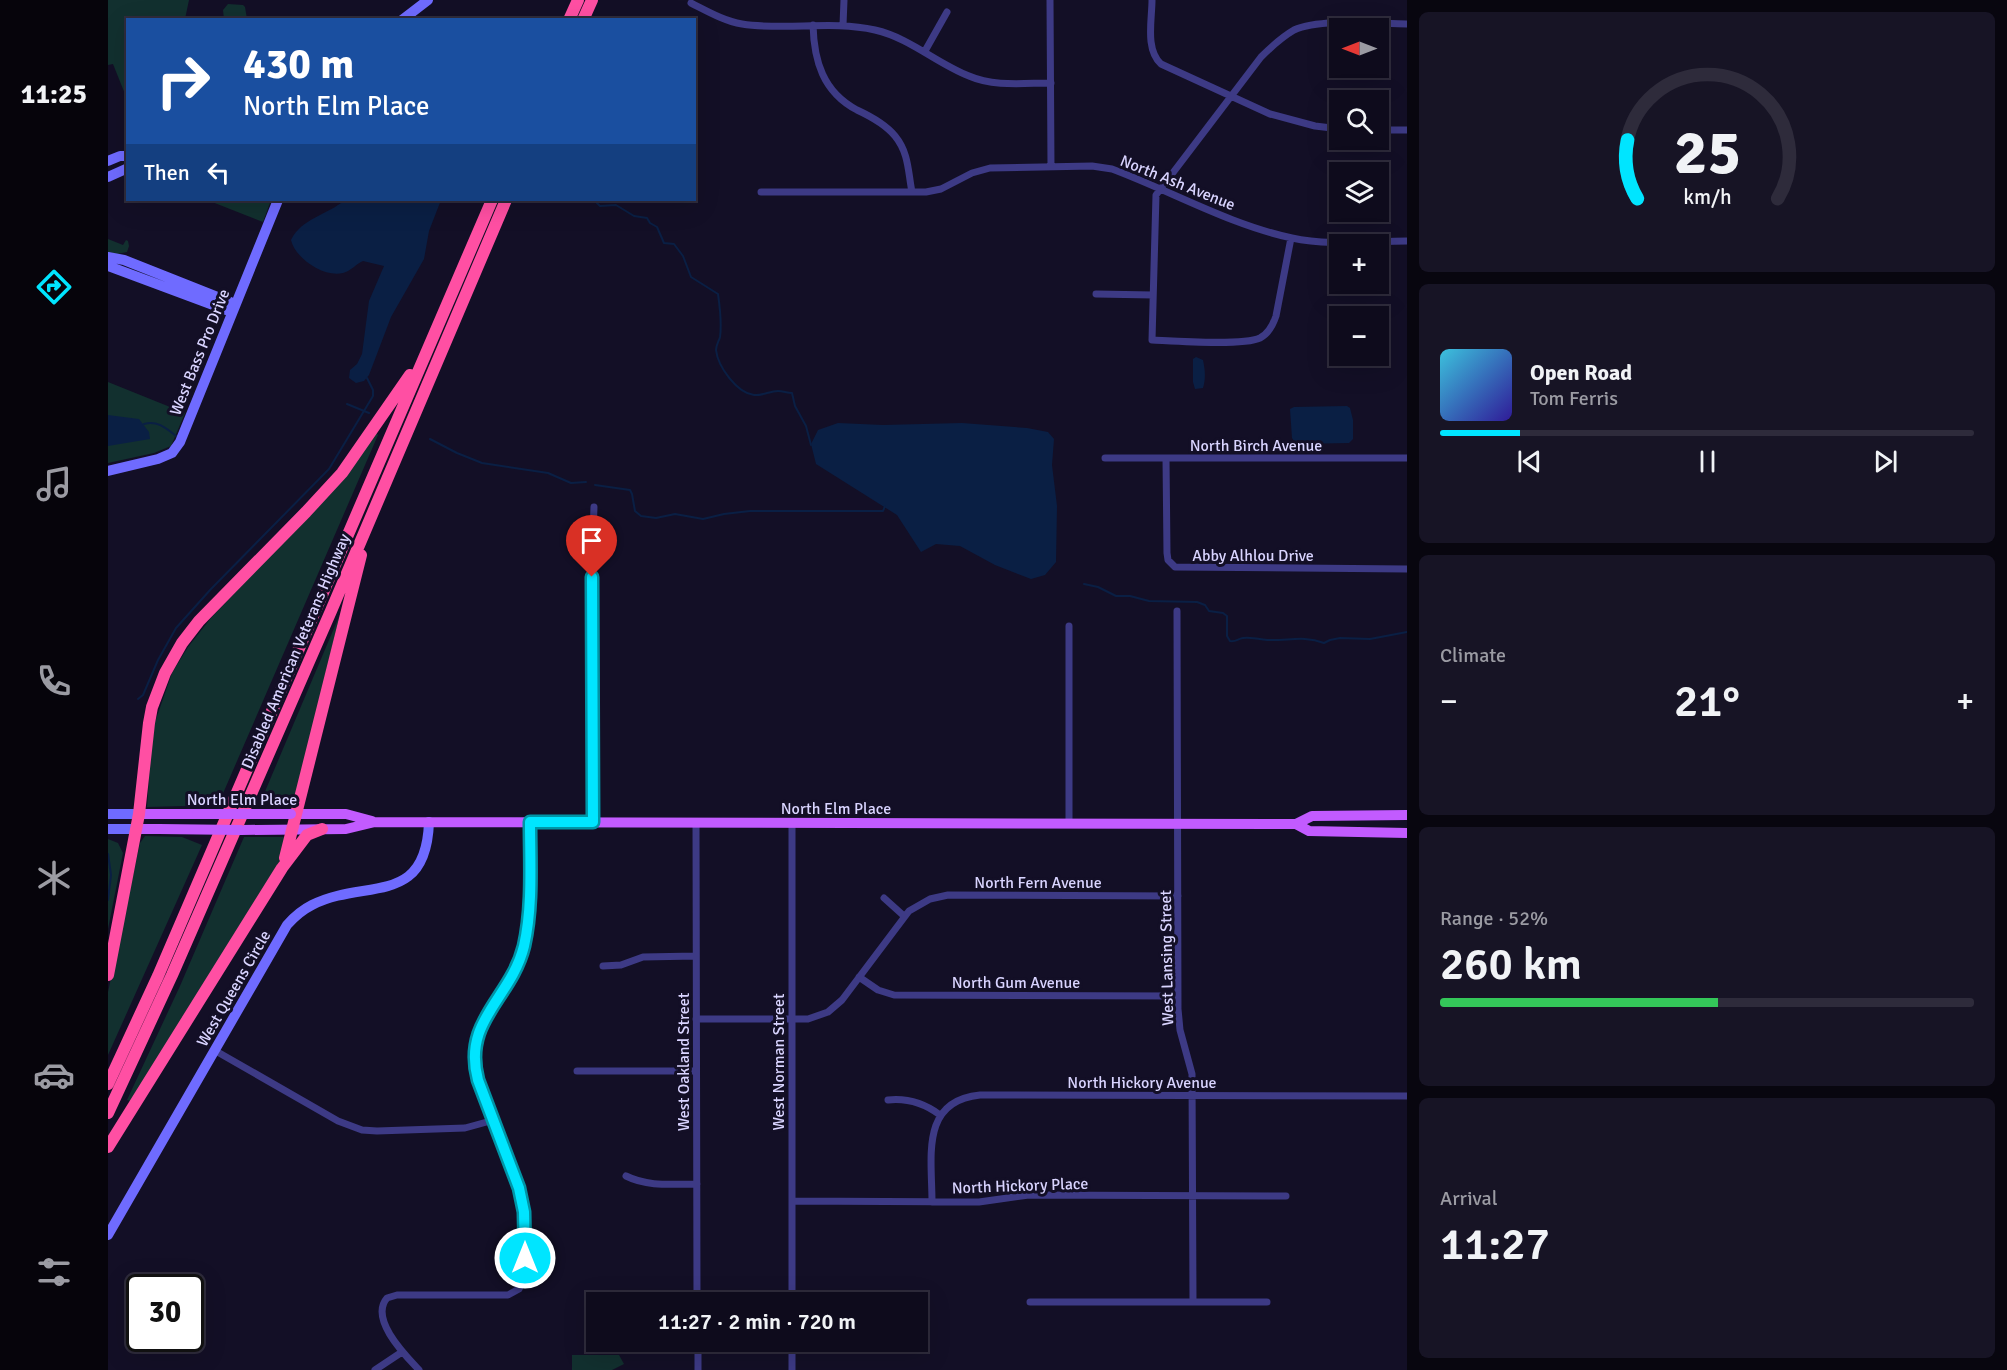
<!DOCTYPE html>
<meta charset="utf-8">
<style>
body{margin:0;font-family:Signika,sans-serif;background:#171425;color:#f1f3f6;height:100vh;display:flex;flex-direction:column;font-size:22px;white-space:nowrap}
*{box-sizing:border-box;margin:0}
p{font-size:20px;color:#9b9ba3}
.icon{flex:none;width:33px;height:33px;fill:none;stroke:currentColor;stroke-width:2;stroke-linecap:round;stroke-linejoin:round}
.map{position:relative;flex:1;overflow:hidden}
.panel{display:flex;flex-direction:column;gap:12px;padding:12px;background:#08060f;width:600px}
.panel>*{flex:none}
.top-card{position:absolute;left:18px;top:18px;width:570px;height:183px;border-radius:0px;box-shadow:0 6px 24px #0002,0 0 0 2px #2e2b3b;background:#1a4fa0;color:#fff;overflow:hidden}
.needle{width:39px;rotate:270deg}
.fabs{position:absolute;left:1221px;top:18px;display:grid;gap:12px}
.fabs a{display:grid;place-items:center;width:60px;height:60px;border-radius:0px;background:#0e0b1c;box-shadow:0 6px 24px #0002,0 0 0 2px #2e2b3b;font-size:30px}
.speed{position:absolute;left:18px;top:1274px;display:flex;gap:12px;font-size:30px;font-weight:700;text-align:center}
.speed>*{display:grid;place-content:center;width:78px;height:78px;border-radius:50%;background:#0e0b1c;box-shadow:0 6px 24px #0002,0 0 0 2px #2e2b3b;line-height:1}
.speed .limit{border:3px solid #111;border-radius:9px;background:#fff;color:#111}
.pin{position:absolute;display:grid;place-items:center;width:51px;height:51px;color:#fff;margin:-62px -26px;border-radius:50% 50% 50% 0;rotate:-45deg;box-shadow:0 0 6px #0007}
.pin .icon{rotate:45deg}
.me{position:absolute;width:66px;margin:-33px;rotate:0deg;stroke-linejoin:round;filter:drop-shadow(0 0 4px #0008)}
.turn{display:flex;align-items:center;gap:21px;height:126px;padding:0 18px;font-size:27px}
.turn .icon{width:78px;height:78px;stroke-width:2.5}
.turn b{display:block;font-size:42px;line-height:51px}
.then{display:flex;align-items:center;height:57px;padding:0 18px;background:#0003;gap:12px;font-size:22px}
.big{font-size:45px;font-weight:600;line-height:1.1}
.panel .card{flex:1;display:flex;flex-direction:column;justify-content:center;gap:9px;min-width:0;padding:0 21px;border-radius:9px;background:#171425}
.panel .dial{align-items:center;gap:0}
.dial svg{height:156px;overflow:visible;fill:none;stroke:#2e2b3b;stroke-width:7;stroke-linecap:round;text-anchor:middle}
.dial text{fill:#f1f3f6;stroke:none}
.song{display:flex;align-items:center;gap:18px}
.cover{width:72px;height:72px;border-radius:9px;background:linear-gradient(135deg,hsl(190 70% 55%),hsl(250 70% 35%))}
.played{height:6px;border-radius:3px;background:linear-gradient(90deg,#00e5ff 15%,#2e2b3b 15%)}
.keys{display:flex;justify-content:space-around;direction:ltr}
.heat{display:flex;justify-content:space-between;align-items:center;font-size:33px;direction:ltr}
.charge{height:9px;border-radius:4px;background:linear-gradient(90deg,#34c759 52%,#2e2b3b 0)}
.trip{position:absolute;left:478px;top:1292px;width:342px;height:60px;border-radius:0px;background:#0e0b1c;box-shadow:0 6px 24px #0002,0 0 0 2px #2e2b3b;font-weight:600;line-height:60px;text-align:center}
main{display:flex;flex:1;min-height:0}
.dock{display:flex;flex-direction:column;width:108px;justify-content:space-around;align-items:center;background:#06040b;color:#9b9ba3}
.dock .icon{width:42px;height:42px}
.dock .on{color:#00e5ff}
.dock b{font-size:27px;color:#f1f3f6}
.map>svg:first-child{display:block}
.green{fill:#12302f}
.water{fill:#0a1f44}
.lines{fill:none;stroke-linecap:round;stroke-linejoin:round}
.stream{stroke:#0a1f44;stroke-width:2}
.street{stroke:#3d3a85;stroke-width:7}
.secondary{stroke:#6f6bff;stroke-width:10}
.primary{stroke:#c25bff;stroke-width:10}
.highway{stroke:#ff4fa3;stroke-width:12}
.primary-bridge{stroke:#c25bff;stroke-width:10}
.route-casing{stroke:#0095a6;stroke-width:15}
.route{stroke:#00e5ff;stroke-width:10}
.labels{text-anchor:middle;stroke-width:6;stroke-linejoin:round;paint-order:stroke}
.street-label{font-size:16px;fill:#d9d4ff;stroke:#130f26}
</style>
<main>
<nav class="dock">
<b>11:25</b>
<svg class="icon on" aria-label="directions" viewBox="0 0 24 24"><path d="M12 3l9 9-9 9-9-9zM9 14v-3h6M13 9l2 2-2 2"/></svg>
<svg class="icon" aria-label="music" viewBox="0 0 24 24"><path d="M9 18V5l10-2v13"/><circle cx="6" cy="18" r="3"/><circle cx="16" cy="16" r="3"/></svg>
<svg class="icon" aria-label="phone" viewBox="0 0 24 24"><path d="M5 4h4l2 5-3 2q2 4 5 5l2-3 5 2v4C11 20 4 13 5 4z"/></svg>
<svg class="icon" aria-label="climate" viewBox="0 0 24 24"><path d="M12 3v18M4 7l16 10M4 17L20 7"/></svg>
<svg class="icon" aria-label="car" viewBox="0 0 24 24"><path d="M5 17H2v-5l4-1 3-4h7l3 4 3 1v5h-3M9 17h6M6 11h13"/><circle cx="7" cy="17" r="2"/><circle cx="17" cy="17" r="2"/></svg>
<svg class="icon" aria-label="filters" viewBox="0 0 24 24"><path d="M4 7h16M4 17h16"/><circle cx="9" cy="7" r="2"/><circle cx="15" cy="17" r="2"/></svg>
</nav>
<div class="map">
<svg width="1299" height="1370" viewBox="0 0 1299 1370">
<rect width="100%" height="100%" fill="#130f26"/>
<path class="green" d="M0,0H81L77,19L20,20L19,99L5,64L0,65Z
M120,4L135,5L137,7L139,19H116L115,10Z
M99,200H163L155,222Z
M0,239L15,245L18,240L20,241L21,246L19,252L9,254L0,252Z
M0,382L77,413L63,446L46,453L0,463Z
M268,433L270,435L110,805L39,807L43,749L47,722L64,673L80,647L103,618L225,490Z
M232,614L186,805L167,806L153,801Z
M37,836L74,837L94,845L0,1055V992L32,843Z
M136,837H181L171,862L23,1101L19,1100L72,986Z
M0,839L10,843L15,853L0,929Z
M464,1355H511L516,1364L504,1370H464Z"/>
<path class="water" d="M237,200H333L321,231L316,259L283,317L261,375L256,381L248,383L241,378L242,370L249,364L254,354L261,301L276,266L255,261C248,264 243,271 235,273C216,278 187,258 183,240C194,218 219,215 237,200Z
M1088,357L1095,360C1097,370 1098,378 1095,388L1087,389L1085,382V359Z
M1239,406L1242,408L1245,420V439L1241,443L1188,444L1184,438L1182,409L1186,407Z
M0,415L31,419L41,432L42,439L0,446Z
M730,423L775,425L854,423L919,428L940,432L946,439L944,465L949,506L948,562L937,575L923,579L887,565L852,546L828,544L813,552L789,515L708,464L703,444L710,430Z"/>
<g class="lines">
<path class="stream" d="M486,200L492,206L508,205L526,216L539,218L542,223L549,227L556,243L566,244L575,256L583,277L610,294C612,308 614,323 612,337C611,341 608,345 608,350C610,367 629,393 646,395C654,396 662,391 670,391C675,391 679,393 684,393L687,406L698,426L703,445
M239,404L261,413
M36,424C49,420 58,428 68,436
M322,439L349,453L374,463L440,473L463,483L478,482
M487,485L522,490L524,494L527,511L533,516L548,518L567,514L595,519L616,514L642,511H775L777,506
M976,584L990,587L1008,596H1022L1041,601L1089,602L1097,605L1101,611L1115,613L1119,616V636L1122,641C1128,642 1129,639 1135,638C1142,637 1152,639 1159,640C1181,641 1195,635 1216,643L1222,640L1232,638L1262,639L1299,632
M30,699L35,695L50,660L68,628L103,589L221,469L265,396V390L259,378
M0,854L3,875L0,900"/>
<path class="street" d="M942,0L943,167
M1044,0C1044,20 1037,49 1053,64L1162,114L1207,126L1232,129
M583,3C599,11 616,21 634,24C678,31 723,20 767,30C802,38 828,63 861,76C886,87 916,83 943,83
M705,25C706,61 715,92 749,110C762,116 778,125 787,136C801,153 800,172 804,192
M735,25L736,0
M817,51L839,12
M1270,130H1299
M653,192H818L833,189L864,173L882,168L984,166L1004,169C1063,191 1122,225 1184,238C1219,246 1263,241 1299,241
M1183,238L1168,316C1165,325 1160,334 1152,338C1135,346 1066,341 1044,340L1048,195L1153,57C1163,47 1174,37 1186,30C1212,18 1270,24 1299,24
M988,294L1045,295
M997,458H1299
M1058,458L1059,553L1060,560L1067,567L1299,569
M1069,611L1070,1009L1072,1030L1084,1074L1085,1302
M485,822L484,557L486,507
M588,822L589,1302
M684,823V1302
M961,823V626
M776,898L796,916
M495,966L513,965L535,957L588,956
M751,977L770,990L786,995L1070,996
M588,1019H700L720,1012L734,1000L801,911L822,899L840,895L1070,896
M106,1050L230,1121L254,1130L269,1131L357,1128L386,1120
M469,1071H588
M780,1100C799,1098 816,1103 832,1115
M518,1176C540,1187 564,1184 589,1184
M684,1201L871,1202L921,1195L1178,1196
M824,1202C824,1157 812,1101 872,1095L1299,1096
M519,1297H589
M922,1302H1159
M590,1341V1370
M267,1370L294,1352
M311,1370C297,1355 261,1319 279,1298L289,1295H400L411,1289L416,1278L415,1202L408,1178L370,1080L366,1053L371,1028L400,985L410,965L416,945L420,914L421,822
M684,1370V1341"/>
<path class="secondary" d="M294,20L320,0
M0,161L12,156H20
M0,177L20,168
M0,257L16,260L127,304
M0,266L124,312
M0,471L50,459L64,453L72,442L170,200
M0,814H31
M0,829H28
M0,1235L179,925C186,917 194,910 204,905C257,878 318,908 321,822"/>
<path class="primary" d="M31,814H89
M183,814H238L264,821
M1188,824L1201,831L1299,833
M28,829H51
M133,830L238,829L267,822L1188,824L1204,816L1299,815"/>
<path class="highway" d="M461,20L470,0
M475,20L484,0
M177,858L253,555
M0,975L31,814L41,723L44,707L57,673L74,643L91,621L198,512L234,473L302,375
M0,1084L50,976L384,200
M0,1113L64,975L223,611L398,200
M0,1147L174,868L199,835L214,829"/>
<path class="primary-bridge" d="M89,814H183
M51,829L133,830"/>
</g>
<g class="lines">
<defs>
<path id="route" d="M417,1258L416,1212L411,1188L370,1080C354,1020 403,999 416,946C425,906 422,862 422,822H485L484,577"/>
</defs>
<use href="#route" class="route-casing"/>
<use href="#route" class="route"/>
</g>
<g class="labels">
<g class="street-label">
<text transform="translate(1070 182) rotate(22)" y="6">North Ash Avenue</text>
<text transform="translate(91 352) rotate(-68)" y="6">West Bass Pro Drive</text>
<text x="1148" y="451">North Birch Avenue</text>
<text x="1145" y="561">Abby Alhlou Drive</text>
<text transform="translate(187 651) rotate(-67)" y="6">Disabled American Veterans Highway</text>
<text x="134" y="805">North Elm Place</text>
<text x="728" y="814">North Elm Place</text>
<text x="930" y="888">North Fern Avenue</text>
<text transform="translate(1058 958) rotate(-91)" y="6">West Lansing Street</text>
<text x="908" y="988">North Gum Avenue</text>
<text transform="translate(125 988) rotate(-60)" y="6">West Queens Circle</text>
<text transform="translate(575 1062) rotate(-90)" y="6">West Oakland Street</text>
<text transform="translate(670 1062) rotate(-90)" y="6">West Norman Street</text>
<text x="1034" y="1088">North Hickory Avenue</text>
<text transform="translate(912 1185) rotate(-2)" y="6">North Hickory Place</text>
</g>
</g>
</svg>
<div class="fabs">
<a><svg class="needle" viewBox="-14 -14 28 28"><path d="M0-13l5 13h-10z" fill="#e53935"/><path d="M0 13l5-13h-10z" fill="#9b9ba3"/></svg></a>
<a><svg class="icon" aria-label="search" viewBox="0 0 24 24"><circle cx="10" cy="10" r="6"/><path d="M15 15l6 6"/></svg></a>
<a><svg class="icon" aria-label="layers" viewBox="0 0 24 24"><path d="M12 4l9 5-9 5-9-5zM3 14l9 5 9-5"/></svg></a>
<a>+</a>
<a>−</a>
</div>
<div class="speed"><div class="limit">30</div></div>
<div class="pin" style="left:484px;top:577px;background:#d93025"><svg class="icon" aria-label="arrive" viewBox="0 0 24 24"><path d="M6 21V4h12l-3 4 3 4H6"/></svg></div>
<svg class="me" style="left:417px;top:1258px" viewBox="-20 -20 40 40"><circle r="17" fill="#00e5ff" stroke="#fff" stroke-width="3"/><path d="M0-11L8 9 0 5-8 9z" fill="#fff"/></svg>
<div class="trip">11:27 · 2 min · 720 m</div>
<div class="top-card">
<div class="turn"><svg class="icon" aria-label="right" viewBox="0 0 24 24"><path d="M7 20v-9h11M14 6l5 5-5 5"/></svg><div><b>430 m</b>North Elm Place</div></div>
<div class="then">Then<svg class="icon" aria-label="left" viewBox="0 0 24 24"><path d="M17 20v-9H6M10 6l-5 5 5 5"/></svg></div>
</div>
</div>
<section class="panel">
<div class="card dial"><svg viewBox="0 0 100 80">
<path d="M14 69A42 42 0 1 1 86 69"/>
<path d="M14 69A42 42 0 0 1 9 39" stroke="#00e5ff"/>
<text x="50" y="56" font-size="32" font-weight="700">25</text>
<text x="50" y="72" font-size="11">km/h</text>
</svg></div>
<div class="card">
<div class="song"><i class="cover"></i><div><b>Open Road</b><p>Tom Ferris</p></div></div>
<div class="played"></div>
<div class="keys"><svg class="icon" aria-label="previous" viewBox="0 0 24 24"><path d="M18 5L8 12l10 7zM5 5v14"/></svg><svg class="icon" aria-label="pause" viewBox="0 0 24 24"><path d="M8 5v14M16 5v14"/></svg><svg class="icon" aria-label="next" viewBox="0 0 24 24"><path d="M6 5l10 7-10 7zM19 5v14"/></svg></div>
</div>
<div class="card"><p>Climate</p>
<div class="heat"><a>−</a><b class="big">21°</b><a>+</a></div>
</div>
<div class="card"><p>Range · 52%</p><b class="big">260 km</b><div class="charge"></div></div>
<div class="card"><p>Arrival</p><b class="big">11:27</b></div>
</section>
</main>
